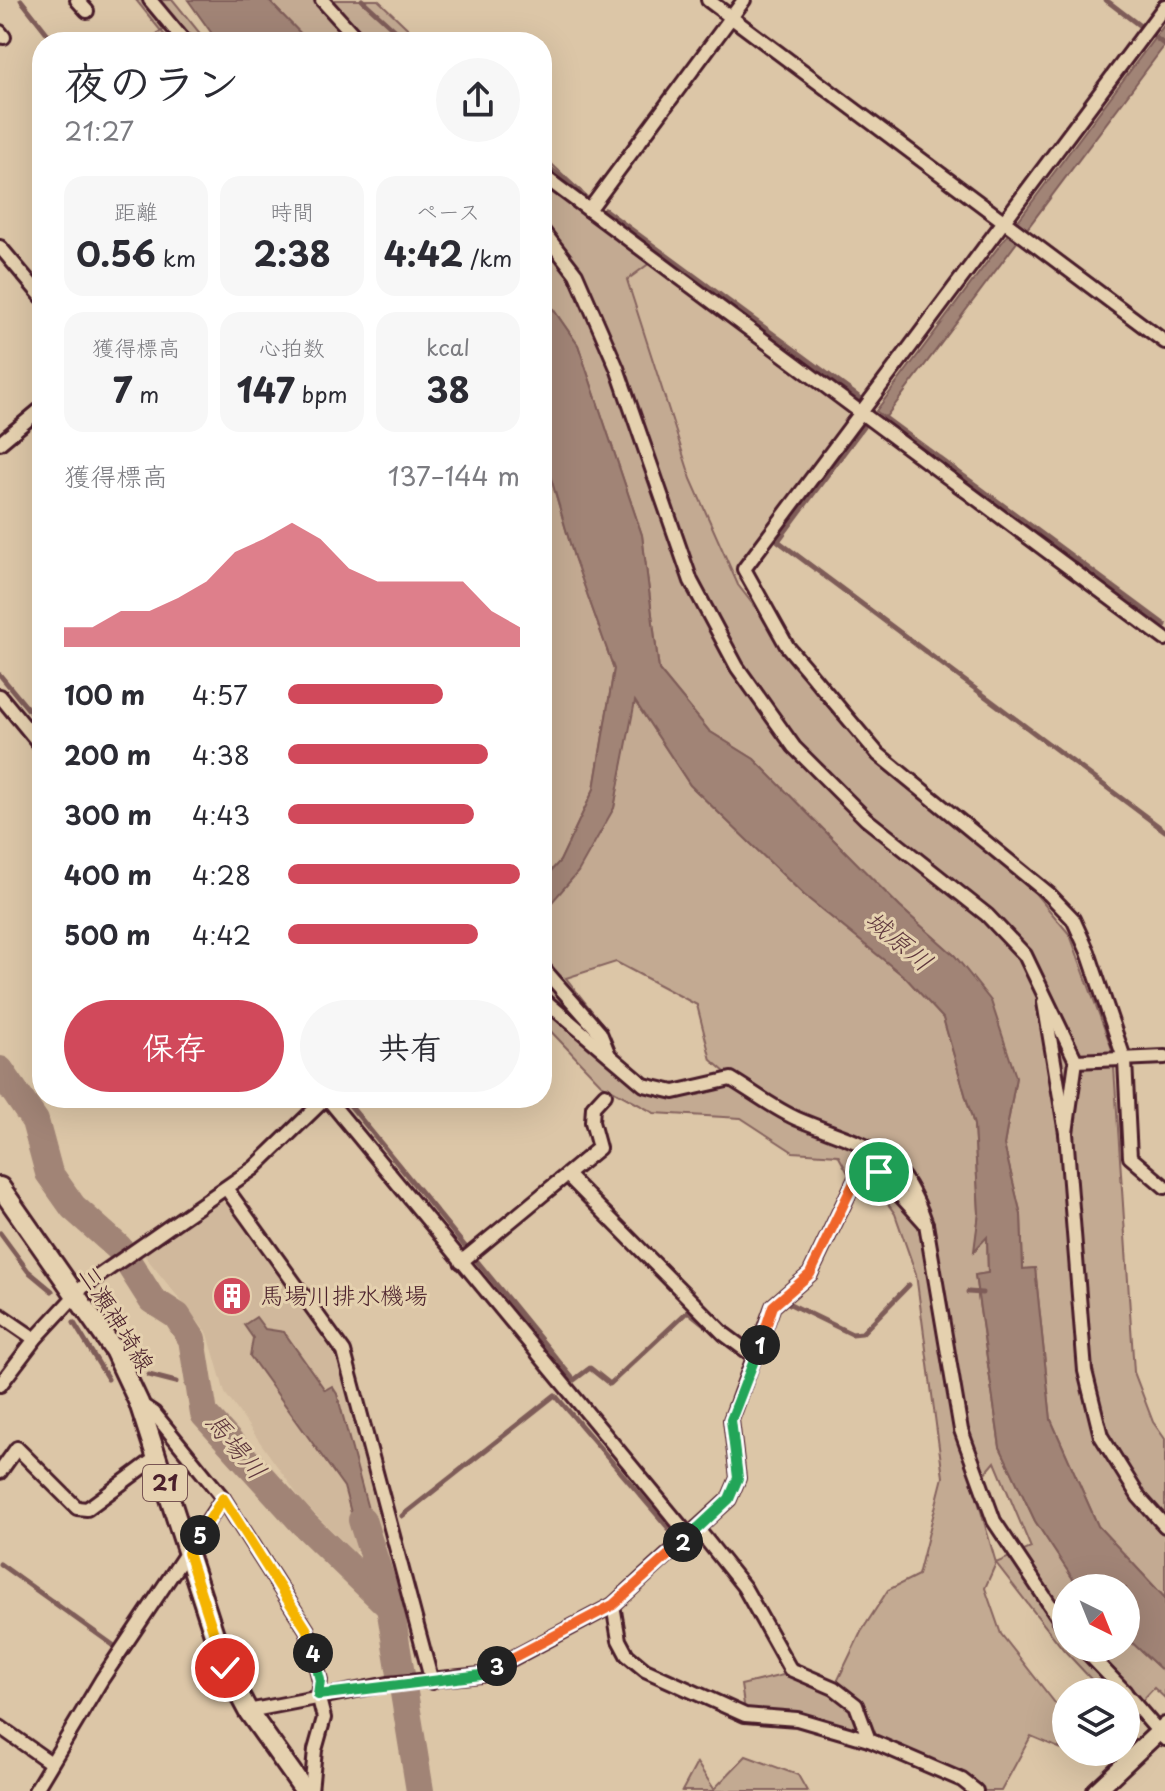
<!DOCTYPE html>
<html lang="ja">
<head>
<meta charset="utf-8">
<style>
  :root { --surface:#fff; --page:#f7f7f7; --text:#2b2b33; --muted:#7c7c81; --accent:#d1495b }
  body { margin:0; font-family:"Playpen Sans","Klee One",sans-serif; background:var(--page); color:var(--text); height:100vh; display:flex; flex-direction:column; font-size:30px; white-space:nowrap }
  * { box-sizing:border-box; margin:0 }
  p { font-size:26px; color:var(--muted) }
  .icon { flex:none; width:44px; height:44px; fill:none; stroke:currentColor; stroke-width:2; stroke-linecap:round; stroke-linejoin:round }
  .map { position:relative; flex:1; overflow:hidden }
  .side { position:absolute; left:32px; top:32px; width:520px; height:1076px; display:flex; flex-direction:column; background:var(--surface); border-radius:32px; box-shadow:0 8px 32px #0002 }
  .side>* { flex:none }
  .needle { width:52px; rotate:137deg }
  .fabs { position:absolute; left:1052px; top:1574px; display:grid; gap:16px }
  .fabs a { display:grid; place-items:center; width:88px; height:88px; border-radius:50%; background:var(--surface); box-shadow:0 8px 32px #0002; font-size:40px }
  .pin { position:absolute; display:grid; place-items:center; width:68px; height:68px; color:#fff; margin:-34px; border:4px solid #fff; border-radius:50%; box-shadow:0 2px 8px #0007 }
  .km { position:absolute; width:40px; height:40px; margin:-20px; border-radius:50%; background:#222; color:#fff; font-size:22px; line-height:40px; text-align:center }
  .round { display:grid; place-items:center; flex:none; width:84px; height:84px; border-radius:42px; background:var(--page) }
  .summary { display:flex; align-items:center; justify-content:space-between; height:136px; padding:0 32px }
  h1 { font-size:44px; font-weight:700; line-height:60px }
  .stats { display:grid; grid-template-columns:repeat(3,1fr); gap:12px; height:136px; padding:8px 32px }
  .stats div { display:grid; align-content:center; border-radius:20px; background:var(--page); text-align:center }
  .stats b { font-size:34px; font-weight:700 }
  .stats small { font-size:22px; font-weight:400 }
  .stats p { font-size:22px }
  .chart { height:224px; padding:16px 32px }
  .chart p { display:flex; justify-content:space-between }
  .chart svg { width:100%; height:144px; margin-top:8px; fill:var(--accent); opacity:.7 }
  .primary-button { display:flex; gap:16px; margin-top:auto; padding:16px 32px }
  .primary-button a { flex:1; height:92px; border-radius:48px; background:var(--accent); color:#fff; font-size:32px; font-weight:700; line-height:92px; text-align:center }
  .primary-button a+a { background:var(--page); color:var(--text) }
  ul { padding:0 32px; list-style:none; font-size:26px }
  li { display:grid; grid-template-columns:128px 96px 1fr; align-items:center; height:60px }
  li i { height:20px; border-radius:10px; background:var(--accent) }
  .map>svg:first-child { display:block }
  .built { fill:#d0b89c }
  .green { fill:#c3aa92; stroke:#86645e; stroke-width:2; fill-rule:evenodd }
  .water { fill:#a18476; stroke:#7e5c58; stroke-width:2 }
  .lines { fill:none; stroke-linecap:round; stroke-linejoin:round }
  .stream { stroke:#7e5c58; stroke-width:5 }
  .river { stroke:#a18476; stroke-width:28 }
  .street-casing { stroke:#4a1f2b; stroke-width:18 }
  .secondary-casing { stroke:#4a1f2b; stroke-width:22 }
  .primary-casing { stroke:#4a1f2b; stroke-width:24 }
  .street { stroke:#e5d1af; stroke-width:12 }
  .secondary { stroke:#e5d1af; stroke-width:16 }
  .primary { stroke:#e5d1af; stroke-width:18 }
  .split-1-casing { stroke:#fff; stroke-width:16 }
  .split-2-casing { stroke:#fff; stroke-width:16 }
  .split-3-casing { stroke:#fff; stroke-width:16 }
  .split-4-casing { stroke:#fff; stroke-width:16 }
  .split-5-casing { stroke:#fff; stroke-width:16 }
  .split-6-casing { stroke:#fff; stroke-width:16 }
  .split-1 { stroke:#f0652b; stroke-width:10 }
  .split-2 { stroke:#22a559; stroke-width:10 }
  .split-3 { stroke:#f0652b; stroke-width:10 }
  .split-4 { stroke:#22a559; stroke-width:10 }
  .split-5 { stroke:#f5b400; stroke-width:10 }
  .split-6 { stroke:#f5b400; stroke-width:10 }
  .labels { text-anchor:middle; stroke-width:6; stroke-linejoin:round; paint-order:stroke }
  .shield { fill:#e5d1af; stroke:#785453; stroke-width:2 }
  .shield-label { font-size:22px; font-weight:bold; fill:#4a1f2b }
  .poi-label { font-size:24px; fill:#4a1f2b; stroke:#e5d1af; text-anchor:start }
  .street-label { font-size:24px; fill:#4a1f2b; stroke:#e5d1af }
  .water-label { font-size:26px; font-style:italic; fill:#60383e; stroke:#e5d1af }
</style>
</head>
<body>
<div class="map">
<svg width="1165" height="1791" viewBox="0 0 1165 1791">
  <rect width="100%" height="100%" fill="#dcc6a7"/>
  <filter id="ink" filterUnits="userSpaceOnUse"><feTurbulence type="fractalNoise" baseFrequency=".0125" numOctaves="2"/><feDisplacementMap in="SourceGraphic" scale="16" xChannelSelector="R" yChannelSelector="G"/><feConvolveMatrix kernelMatrix="1 2 1 2 8 2 1 2 1" color-interpolation-filters="sRGB"/></filter>
  <g filter="url(#ink)">
    <g class="built">
      <polygon points="662,254 868,410 738,585 691,479 627,279"/>
      <polygon points="218,1201 228,1203 338,1355 382,1533 354,1553 302,1501 225,1393 208,1334 144,1255"/>
    </g>
    <g class="green">
      <polygon points="136,0 173,0 207,42 192,42 177,25 161,31 171,42 146,42 161,31"/>
      <polygon points="268,0 378,0 422,42 309,42"/>
      <polygon points="542,155 601,210 662,254 627,280 691,479 738,585 874,761 1035,893 1070,935 1113,1052 1134,1372 1153,1422 1165,1439 1165,1598 1098,1526 1051,1420 1035,1268 1023,1269 1021,1215 1004,1145 1016,1077 955,956 900,907 754,759 709,731 659,670 642,535 578,345 542,293"/>
      <polygon points="542,447 574,557 614,669 594,789 560,861 542,881"/>
      <path d="M634 700 690 785 804 895 906 978 943 1018 974 1125 979 1213 975 1249 987 1236 988 1273 975 1275 1000 1447 1035 1521 1079 1588H1066V1648H1126V1637L1165 1673V1698L1154 1688 1127 1717 1126 1692H1103L1063 1649 996 1563 985 1588 1001 1634 1062 1712 1066 1721V1751L1031 1736 1001 1791H985L955 1771 802 1714 745 1711 741 1685 783 1675 836 1684 861 1632 888 1590 918 1575 943 1477 916 1274 895 1214 868 1176 848 1173 838 1155 793 1152 741 1118 654 1113 601 1084 542 1022V909H546L614 808ZM616 962 697 1005 711 1060 726 1073 670 1086 650 1082 617 1054 606 1029 566 978ZM995 1462 1031 1548 996 1563 974 1487Z"/>
      <polygon points="746,1756 798,1775 807,1791 682,1791 697,1763 714,1789"/>
    </g>
    <g class="water">
      <polygon points="188,0 268,0 309,42 218,42"/>
      <polygon points="1165,24 1165,45 885,418 876,411"/>
      <polygon points="542,293 578,345 642,535 659,670 709,731 754,759 900,907 955,956 991,1001 1016,1077 1004,1145 1021,1215 1023,1269 1035,1268 1051,1420 1098,1526 1165,1598 1165,1673 1126,1637 1126,1588 1079,1588 1035,1521 1000,1447 975,1275 988,1273 987,1237 974,1251 979,1213 974,1125 943,1018 906,978 804,895 690,785 635,701 614,808 578,872 546,909 542,909 542,881 560,861 594,789 614,669 574,557 542,447"/>
      <polygon points="256,1317 265,1329 284,1332 325,1390 332,1386 337,1394 380,1554 362,1553 344,1487 250,1356 253,1338 244,1325"/>
    </g>
    <g class="lines">
      <g class="stream">
        <polyline points="21,0 54,42"/>
        <polyline points="362,0 408,42"/>
        <polyline points="1106,0 1165,45"/>
        <polyline points="542,162 580,192"/>
        <polyline points="605,210 860,398"/>
        <polyline points="885,418 1165,625"/>
        <polyline points="863,427 778,541 1165,831"/>
        <polyline points="0,675 42,726"/>
        <polyline points="344,1098 574,1380 590,1368 610,1384 688,1311 735,1349"/>
        <polyline points="0,1233 28,1271 52,1291"/>
        <polyline points="968,1292 982,1293"/>
        <polyline points="790,1304 852,1334 862,1333 909,1285"/>
        <polyline points="74,1323 108,1379"/>
        <polyline points="149,1375 176,1382"/>
        <polyline points="187,1385 199,1388"/>
        <polyline points="402,1516 555,1395 670,1530"/>
        <polyline points="0,1564 113,1645"/>
      </g>
      <g class="river">
        <polyline points="0,1070 35,1121 49,1173 73,1207 119,1248 152,1300 177,1316 192,1339 204,1414 304,1524 390,1607 420,1791"/>
        <polyline points="362,1520 388,1602"/>
      </g>
      <g class="street-casing">
        <g id="street">
          <polyline points="77,0 87,11"/>
          <polyline points="150,0 185,42"/>
          <polyline points="322,0 360,42"/>
          <polyline points="708,0 1165,342"/>
          <polyline points="1165,6 744,569 787,646 878,754 1049,894 1073,919 1088,952 1125,1061 1130,1157 1165,1187"/>
          <polyline points="0,32 4,37"/>
          <polyline points="542,175 1165,639"/>
          <polyline points="589,210 744,0"/>
          <polyline points="542,230 576,274 617,368 691,581 737,667 794,747 866,819 987,915 1025,955 1076,1061 1066,1133"/>
          <polyline points="0,247 42,297"/>
          <polyline points="0,443 42,408"/>
          <polyline points="0,696 42,747"/>
          <polyline points="542,967 600,1033 609,1055"/>
          <path d="M542 998 644 1085 674 1092 731 1079C753 1092 776 1110 800 1120 867 1148 899 1146 926 1224L961 1430 994 1521 1066 1629"/>
          <polyline points="1044,1002 1066,1133 1085,1371 1101,1436 1139,1497 1165,1526"/>
          <polyline points="1076,1061 1165,1057"/>
          <polyline points="327,1098 689,1536"/>
          <polyline points="567,1175 724,1334 755,1357"/>
          <polyline points="226,1188 344,1352 432,1682"/>
          <polyline points="461,1262 599,1148 592,1122 593,1107 605,1094"/>
          <polyline points="0,1315 35,1339"/>
          <polyline points="0,1385 35,1339 84,1286 254,1168 326,1098"/>
          <polyline points="139,1403 154,1413 223,1498 307,1630 320,1680 318,1695 324,1718 315,1750 311,1791"/>
          <polyline points="0,1472 17,1448 77,1508 87,1509 157,1457"/>
          <polyline points="697,1528 744,1587 790,1669 834,1688 856,1705 869,1740"/>
          <polyline points="613,1605 619,1640 627,1655 645,1670 745,1715 797,1719 869,1740 962,1780 976,1791"/>
          <polyline points="1083,1648 1125,1692"/>
          <polyline points="1126,1694 1165,1739"/>
          <polyline points="248,1711 388,1684 481,1675 613,1605 729,1499 738,1478 731,1420 773,1306 810,1274 858,1174 868,1167 879,1172 926,1224"/>
          <polyline points="0,1727 51,1763"/>
          <polyline points="35,1791 102,1679 223,1498"/>
        </g>
      </g>
      <g class="secondary-casing">
        <polyline id="secondary" points="1096,1791 1165,1726"/>
      </g>
      <g class="primary-casing">
        <polyline id="primary" points="0,1187 114,1350 139,1403 225,1668 248,1711 305,1791"/>
      </g>
      <use href="#street" class="street"/>
      <use href="#secondary" class="secondary"/>
      <use href="#primary" class="primary"/>
    </g>
  </g>
  <g class="lines" filter="url(#ink)">
    <g class="split-1-casing">
      <polyline id="split-1" points="760,1345 773,1306 810,1274 858,1174 868,1167 879,1172"/>
    </g>
    <g class="split-2-casing">
      <polyline id="split-2" points="683,1542 729,1499 738,1478 731,1420 760,1345"/>
    </g>
    <g class="split-3-casing">
      <polyline id="split-3" points="497,1666 613,1605 683,1542"/>
    </g>
    <g class="split-4-casing">
      <polyline id="split-4" points="313,1653 320,1680 318,1695 481,1675 497,1666"/>
    </g>
    <g class="split-5-casing">
      <polyline id="split-5" points="200,1535 223,1498 307,1630 313,1653"/>
    </g>
    <g class="split-6-casing">
      <polyline id="split-6" points="200,1535 188,1553 225,1668"/>
    </g>
    <use href="#split-1" class="split-1"/>
    <use href="#split-2" class="split-2"/>
    <use href="#split-3" class="split-3"/>
    <use href="#split-4" class="split-4"/>
    <use href="#split-5" class="split-5"/>
    <use href="#split-6" class="split-6"/>
  </g>
  <defs>
    <g id="building-disc" transform="scale(2)"><circle r="9.5" fill="#d1495b" stroke="#e5d1af"/><path d="M-4-6H4V6H1V3H-1V6H-4ZM-2.5-4.3h1.7v1.8h-1.7ZM.8-4.3h1.7v1.8H.8ZM-2.5-1h1.7V.8h-1.7ZM.8-1h1.7V.8H.8Z" fill="#fff"/></g>
  </defs>
  <g fill-rule="evenodd">
    <use href="#building-disc" x="232" y="1296"/>
  </g>
  <g class="labels">
    <rect class="shield" x="143" y="1465" width="44" height="36" rx="6"/>
    <g class="shield-label">
      <text x="165" y="1491">21</text>
    </g>
    <g class="poi-label">
      <text x="260" y="1304">馬場川排水機場</text>
    </g>
    <g class="street-label">
      <text transform="translate(116 1319) rotate(58)" y="8">三瀬神埼線</text>
    </g>
    <g class="water-label">
      <text transform="translate(899 941) rotate(40)" y="9">城原川</text>
      <text transform="translate(236 1446) rotate(50)" y="9">馬場川</text>
    </g>
  </g>
</svg>
<div class="fabs">
<a><svg class="needle" viewBox="-14 -14 28 28"><path d="M0-13l5 13h-10z" fill="#e53935"/><path d="M0 13l5-13h-10z" fill="#7c7c81"/></svg></a>
<a><svg class="icon" aria-label="layers" viewBox="0 0 24 24"><path d="M12 4l9 5-9 5-9-5zM3 14l9 5 9-5"/></svg></a>
</div>
<div class="pin" style="left:879px;top:1172px;background:#1e9e55"><svg class="icon" aria-label="arrive" viewBox="0 0 24 24"><path d="M6 21V4h12l-3 4 3 4H6"/></svg></div>
<div class="pin" style="left:225px;top:1668px;background:#d93025"><svg class="icon" aria-label="check" viewBox="0 0 24 24"><path d="M5 12l5 5 9-10"/></svg></div>
<b class="km" style="left:760px;top:1345px">1</b>
<b class="km" style="left:683px;top:1542px">2</b>
<b class="km" style="left:497px;top:1666px">3</b>
<b class="km" style="left:313px;top:1653px">4</b>
<b class="km" style="left:200px;top:1535px">5</b>
<section class="side">
<div class="summary"><div><h1>夜のラン</h1><p>21:27</p></div><a class="round"><svg class="icon" aria-label="share" viewBox="0 0 24 24"><path d="M12 15V3M7 8l5-5 5 5M5 13v7h14v-7"/></svg></a></div>
<div class="stats">
<div><p>距離</p><b>0.56<small> km</small></b></div>
<div><p>時間</p><b>2:38</b></div>
<div><p>ペース</p><b>4:42<small> /km</small></b></div>
</div>
<div class="stats">
<div><p>獲得標高</p><b>7<small> m</small></b></div>
<div><p>心拍数</p><b>147<small> bpm</small></b></div>
<div><p>kcal</p><b>38</b></div>
</div>
<div class="chart"><p><span>獲得標高</span>137–144 m</p>
<svg viewBox="0 0 160 44" preserveAspectRatio="none"><path d="M0 44V38L10 38L20 33L30 33L40 29L50 24L60 15L70 11L80 6L90 11L100 20L110 24L120 24L130 24L140 24L150 33L160 38V44z"/></svg>
</div>
<ul>
<li><b>100 m</b>4:57<i style="width:67%"></i></li>
<li><b>200 m</b>4:38<i style="width:86%"></i></li>
<li><b>300 m</b>4:43<i style="width:80%"></i></li>
<li><b>400 m</b>4:28<i style="width:100%"></i></li>
<li><b>500 m</b>4:42<i style="width:82%"></i></li>
</ul>
<div class="primary-button"><a>保存</a><a>共有</a></div>
</section>
</div>
</body>
</html>
